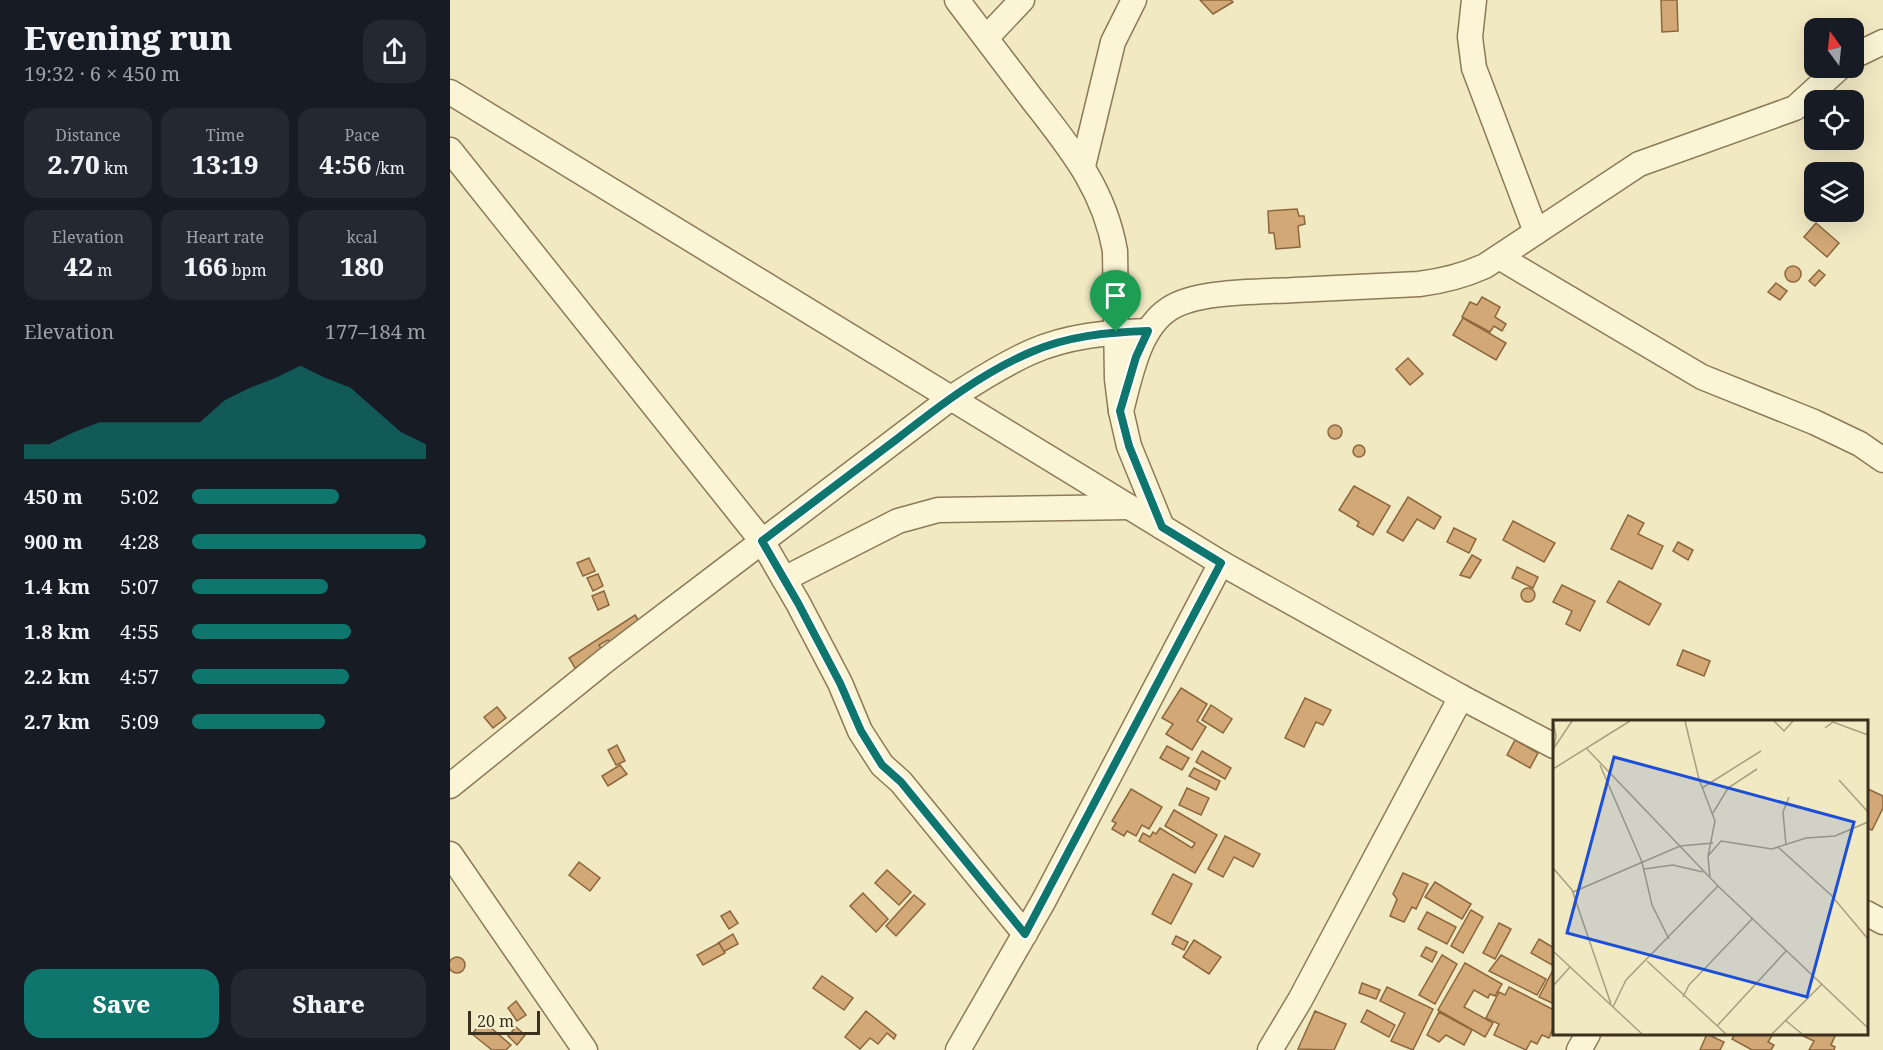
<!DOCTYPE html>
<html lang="en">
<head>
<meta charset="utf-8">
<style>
  :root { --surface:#171b24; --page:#242831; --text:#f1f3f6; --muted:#9ea1a6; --accent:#0f766e }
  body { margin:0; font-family:"Noto Serif",serif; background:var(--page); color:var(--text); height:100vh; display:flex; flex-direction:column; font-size:22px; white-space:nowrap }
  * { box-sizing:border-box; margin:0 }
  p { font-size:20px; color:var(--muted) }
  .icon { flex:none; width:33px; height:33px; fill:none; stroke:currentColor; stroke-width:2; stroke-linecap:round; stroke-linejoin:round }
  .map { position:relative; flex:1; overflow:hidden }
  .drawer { display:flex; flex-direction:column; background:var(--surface); width:450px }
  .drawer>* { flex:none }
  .needle { width:39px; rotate:345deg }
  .tools { position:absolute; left:1354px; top:18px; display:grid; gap:12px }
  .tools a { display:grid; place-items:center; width:60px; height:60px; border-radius:12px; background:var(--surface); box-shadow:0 6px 24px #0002; font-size:30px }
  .scale { position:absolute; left:18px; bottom:15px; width:72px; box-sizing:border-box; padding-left:6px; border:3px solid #3b2f1d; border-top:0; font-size:16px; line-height:21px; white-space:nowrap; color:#3b2f1d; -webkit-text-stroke:4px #f8f2d2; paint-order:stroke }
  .pin { position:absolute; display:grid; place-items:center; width:51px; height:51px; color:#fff; margin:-62px -26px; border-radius:50% 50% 50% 0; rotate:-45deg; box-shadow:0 0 6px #0007 }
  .pin .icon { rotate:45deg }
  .round { display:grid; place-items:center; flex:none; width:63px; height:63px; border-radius:18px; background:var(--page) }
  .overview { display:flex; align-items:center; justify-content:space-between; height:102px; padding:0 24px }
  h1 { font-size:33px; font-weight:800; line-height:45px }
  .figures { display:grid; grid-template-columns:repeat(3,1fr); gap:9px; height:102px; padding:6px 24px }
  .figures div { display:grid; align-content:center; border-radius:15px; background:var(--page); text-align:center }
  .figures b { font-size:26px; font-weight:800 }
  .figures small { font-size:16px; font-weight:400 }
  .figures p { font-size:16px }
  .chart { height:168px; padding:12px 24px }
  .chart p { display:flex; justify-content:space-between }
  .chart svg { width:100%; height:108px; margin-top:6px; fill:var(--accent); opacity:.7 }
  .action { display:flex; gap:12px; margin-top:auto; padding:12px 24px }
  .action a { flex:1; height:69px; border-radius:18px; background:var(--accent); color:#fff; font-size:24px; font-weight:800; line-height:69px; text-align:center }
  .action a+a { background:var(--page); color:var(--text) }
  ul { padding:0 24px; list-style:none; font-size:20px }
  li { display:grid; grid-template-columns:96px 72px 1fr; align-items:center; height:45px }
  li i { height:15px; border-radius:8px; background:var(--accent) }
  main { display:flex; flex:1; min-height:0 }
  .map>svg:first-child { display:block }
  .building { fill:#d1a876; stroke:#8d663c; stroke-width:1.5 }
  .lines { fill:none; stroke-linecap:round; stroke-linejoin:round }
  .minor-casing { stroke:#8c7a58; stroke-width:27 }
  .minor { stroke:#fbf5d6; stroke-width:24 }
  .route-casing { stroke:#fff; stroke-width:12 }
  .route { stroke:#0f766e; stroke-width:8 }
  .inset-road { fill:none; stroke:#a89f80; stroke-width:1.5 }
  .view { fill:#1d4ed8; fill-opacity:0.15; stroke:#1d4ed8; stroke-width:3 }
  .inset-edge { fill:none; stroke:#3b2f1d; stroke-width:3 }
</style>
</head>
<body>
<main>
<section class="drawer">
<div class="overview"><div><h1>Evening run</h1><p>19:32 · 6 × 450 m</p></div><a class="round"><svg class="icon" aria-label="share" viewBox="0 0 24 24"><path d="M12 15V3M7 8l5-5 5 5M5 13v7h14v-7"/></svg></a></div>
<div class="figures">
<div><p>Distance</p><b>2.70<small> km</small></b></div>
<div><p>Time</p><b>13:19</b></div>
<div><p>Pace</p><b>4:56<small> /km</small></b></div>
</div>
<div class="figures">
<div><p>Elevation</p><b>42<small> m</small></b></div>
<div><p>Heart rate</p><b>166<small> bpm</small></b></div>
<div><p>kcal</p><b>180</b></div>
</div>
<div class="chart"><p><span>Elevation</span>177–184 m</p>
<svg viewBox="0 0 160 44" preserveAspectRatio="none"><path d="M0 44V38L10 38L20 33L30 29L40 29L50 29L60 29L70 29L80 20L90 15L100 11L110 6L120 11L130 15L140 24L150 33L160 38V44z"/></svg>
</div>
<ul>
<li><b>450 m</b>5:02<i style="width:63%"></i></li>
<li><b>900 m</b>4:28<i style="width:100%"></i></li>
<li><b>1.4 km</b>5:07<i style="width:58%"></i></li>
<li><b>1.8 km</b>4:55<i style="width:68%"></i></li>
<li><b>2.2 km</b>4:57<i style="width:67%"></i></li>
<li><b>2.7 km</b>5:09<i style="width:57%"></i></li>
</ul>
<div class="action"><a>Save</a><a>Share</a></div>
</section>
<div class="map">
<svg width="1433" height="1050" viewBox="0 0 1433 1050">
  <rect width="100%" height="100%" fill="#f1e9c2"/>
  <g class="building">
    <polygon points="750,0 781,0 783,2 763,14"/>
    <polygon points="1211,0 1227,0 1228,31 1212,32"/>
    <polygon points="847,209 849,216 854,216 855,224 848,226 850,247 826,249 824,233 819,233 818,211"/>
    <polygon points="1366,223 1389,243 1377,257 1354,237"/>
    <circle cx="1343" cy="274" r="8"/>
    <polygon points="1369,270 1375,275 1365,286 1359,281"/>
    <polygon points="1326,283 1337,291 1330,300 1318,292"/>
    <polygon points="1032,297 1050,307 1045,317 1056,324 1052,331 1044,326 1040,332 1012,317 1020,302 1027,305"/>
    <polygon points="1013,318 1056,343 1046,360 1003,335"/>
    <polygon points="958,358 973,374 960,385 946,369"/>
    <circle cx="885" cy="432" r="7"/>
    <circle cx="909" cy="451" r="6"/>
    <polygon points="904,486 940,506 923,535 907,526 909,522 889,510"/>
    <polygon points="958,497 991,517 984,529 967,519 953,541 937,532"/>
    <polygon points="1178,515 1194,523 1188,534 1213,546 1202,569 1161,549"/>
    <polygon points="1063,521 1105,543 1094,562 1053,540"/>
    <polygon points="1004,528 1026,539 1019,553 997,542"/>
    <polygon points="1228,542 1243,550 1238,560 1223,551"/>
    <polygon points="1022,555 1031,560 1020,578 1010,575"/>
    <polygon points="139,558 145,571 133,576 127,563"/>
    <polygon points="1067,567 1088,577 1083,588 1062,578"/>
    <polygon points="148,574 153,586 143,591 137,578"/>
    <polygon points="1169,581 1211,604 1199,625 1157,602"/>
    <polygon points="1112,585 1145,601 1130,631 1116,624 1122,611 1103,602"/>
    <circle cx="1078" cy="595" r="7"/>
    <polygon points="154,591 159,605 148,610 142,596"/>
    <polygon points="185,615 191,624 161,643 158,640 149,645 152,650 125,668 119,658"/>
    <polygon points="1233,650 1260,661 1254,676 1227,665"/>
    <polygon points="731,688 757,704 747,721 756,727 742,750 716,734 723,724 712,718"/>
    <polygon points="855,698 881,710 873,725 866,722 854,747 835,738"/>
    <polygon points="761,705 782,719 773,733 752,720"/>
    <polygon points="47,707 56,718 43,728 34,717"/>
    <polygon points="1065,740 1088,753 1080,768 1057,755"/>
    <polygon points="167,745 175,761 166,765 158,750"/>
    <polygon points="717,746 739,758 732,770 710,758"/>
    <polygon points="752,751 781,768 775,779 746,762"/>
    <polygon points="170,765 177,774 158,786 152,776"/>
    <polygon points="744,768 770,781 766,790 739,776"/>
    <polygon points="737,788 759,798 751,815 729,805"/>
    <polygon points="1416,788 1433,796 1433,808 1422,830 1416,828"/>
    <polygon points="681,789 712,807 699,829 692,825 686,836 677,831 674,836 662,829 666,823 662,821"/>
    <polygon points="724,810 767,835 745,873 689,841 693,833 700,837 703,832 706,834 710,828 742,848 745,843 715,826"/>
    <polygon points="775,836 810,854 803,867 784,857 773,877 758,869"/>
    <polygon points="129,862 150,878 140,891 119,875"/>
    <polygon points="437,870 461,892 449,905 425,883"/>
    <polygon points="953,873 978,884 966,909 962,907 954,922 940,916 947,899 943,894"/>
    <polygon points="723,874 742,884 721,924 702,914"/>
    <polygon points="985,882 1021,904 1012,919 975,897"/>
    <polygon points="413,893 438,919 426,932 400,906"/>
    <polygon points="464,895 475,904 446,936 436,926"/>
    <polygon points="1021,910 1033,917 1013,953 1001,946"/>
    <polygon points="280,911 288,923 279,929 271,916"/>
    <polygon points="977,912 1006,927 997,944 968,929"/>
    <polygon points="1049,923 1061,929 1045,959 1033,953"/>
    <polygon points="283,934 288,944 273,952 268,943"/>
    <polygon points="726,936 738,942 734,950 722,944"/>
    <polygon points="1089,939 1104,948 1104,960 1102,965 1081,953"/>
    <polygon points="744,940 771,957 759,974 733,957"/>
    <polygon points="269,943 275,953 253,965 247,955"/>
    <polygon points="976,947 987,952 982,962 971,956"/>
    <polygon points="992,955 1007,964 985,1004 969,995"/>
    <polygon points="1051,955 1096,979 1087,995 1039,971"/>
    <circle cx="7" cy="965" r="8"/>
    <polygon points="1015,963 1052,984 1045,996 1040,994 1038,998 1024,990 1014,1007 1043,1023 1035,1037 988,1010"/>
    <polygon points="1104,968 1104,999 1102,1003 1089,997"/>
    <polygon points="372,976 403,998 394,1010 363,988"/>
    <polygon points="912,983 930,990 926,999 909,993"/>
    <polygon points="937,987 983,1009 963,1050 941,1041 955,1013 930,1001"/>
    <polygon points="1059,987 1104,1010 1104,1026 1099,1038 1092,1035 1087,1044 1081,1041 1076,1050 1044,1035 1049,1024 1036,1018 1049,992 1055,995"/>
    <polygon points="66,1001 76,1015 67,1021 58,1008"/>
    <polygon points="917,1010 945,1025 939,1037 911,1022"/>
    <polygon points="416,1011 446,1035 444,1039 437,1033 428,1044 420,1038 410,1049 395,1037"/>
    <polygon points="865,1011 896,1024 884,1050 848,1049"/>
    <polygon points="989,1012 1022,1030 1014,1045 996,1035 989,1042 977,1035"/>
    <polygon points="33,1021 61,1045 56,1050 42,1050 22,1034"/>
    <polygon points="66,1027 75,1035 67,1045 58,1036"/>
    <polygon points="1257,1034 1274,1042 1270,1050 1250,1050"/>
    <polygon points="1285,1034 1323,1034 1318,1042 1324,1045 1321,1050 1302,1050 1282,1039"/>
    <polygon points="1349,1034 1386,1034 1381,1045 1385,1047 1384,1050 1359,1050 1364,1041"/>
  </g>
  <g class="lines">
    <g class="minor-casing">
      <g id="minor">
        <path d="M507 0C532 33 557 66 582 99 620 148 654 188 665 251L667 379 671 411 679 446 712 527"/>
        <polyline points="1024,0 1020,37 1024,68 1086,232"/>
        <polyline points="536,38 572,0"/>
        <polyline points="1404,56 1433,42"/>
        <polyline points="0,92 771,563 1011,697 1104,746"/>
        <polyline points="0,150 312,541 348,603 390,683 410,731 432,765 451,782 575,934"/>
        <polyline points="633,166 663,42 684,0"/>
        <polyline points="1049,257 1252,377 1364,422 1410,444 1433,460"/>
        <path d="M671 411C680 378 688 329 719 309 746 290 812 292 845 290 886 288 927 286 969 284 993 281 1013 276 1035 266L1189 164 1345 108 1389 68"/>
        <polyline points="334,579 448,521 488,510 679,507"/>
        <path d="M0 786 156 660 501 398C527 381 552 365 581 352 617 336 658 332 698 331"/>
        <polyline points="0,854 135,1050"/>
        <polyline points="1416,913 1433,922"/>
        <polyline points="508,1050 593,902 771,563"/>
        <polyline points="820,1050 850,1000 1011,697"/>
        <polyline points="1129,1050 1138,1034"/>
      </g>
    </g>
    <use href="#minor" class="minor"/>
  </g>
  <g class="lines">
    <g class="route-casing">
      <path id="route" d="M698 331 686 357 670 411 679 446 712 527 771 563 575 934 451 782 432 765 411 731 390 683 348 603 312 541C357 507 402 473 447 439 489 406 532 373 581 352 618 336 658 332 698 331Z"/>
    </g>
    <use href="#route" class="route"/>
  </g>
  <g transform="translate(1103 720)">
    <rect width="315" height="315" fill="#f1e9c2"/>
    <path class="inset-road" d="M132 1 146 59 162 101 155 136 157 158M221 1 231 11 240 1M272 8 280 2 315 15M1 28 19 1M34 29 165 166 315 308M0 32 3 16 0 1M47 45 89 142 99 185 116 219M0 49 77 1M286 60 315 92M149 68 208 31M160 93 175 68 204 49M233 125 230 92 236 77M225 127 278 175 315 219M155 136 168 121 219 129 253 118 282 116 315 102M0 148 19 170 58 284M91 149 120 145 150 152M20 172 127 126 160 123M0 231 89 314M94 241 173 314M0 266 17 247M130 277 136 265 199 199M60 287 73 260 165 166M232 300 249 314M164 306 233 231M219 314 269 264"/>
    <path class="view" d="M61 37 301 102 254 277 14 213Z"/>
    <rect width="315" height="315" class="inset-edge"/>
  </g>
</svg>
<div class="tools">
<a><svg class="needle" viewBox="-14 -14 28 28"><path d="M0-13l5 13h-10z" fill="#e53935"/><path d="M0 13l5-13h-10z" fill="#9ea1a6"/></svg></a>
<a><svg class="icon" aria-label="locate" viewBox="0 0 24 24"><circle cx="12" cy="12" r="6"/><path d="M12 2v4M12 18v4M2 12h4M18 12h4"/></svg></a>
<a><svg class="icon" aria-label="layers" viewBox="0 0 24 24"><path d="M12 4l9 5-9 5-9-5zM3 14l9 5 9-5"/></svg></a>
</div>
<div class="scale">20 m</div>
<div class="pin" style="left:666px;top:332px;background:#1e9e55"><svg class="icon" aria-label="arrive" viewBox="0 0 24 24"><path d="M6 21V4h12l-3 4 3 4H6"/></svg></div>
</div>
</main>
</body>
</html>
